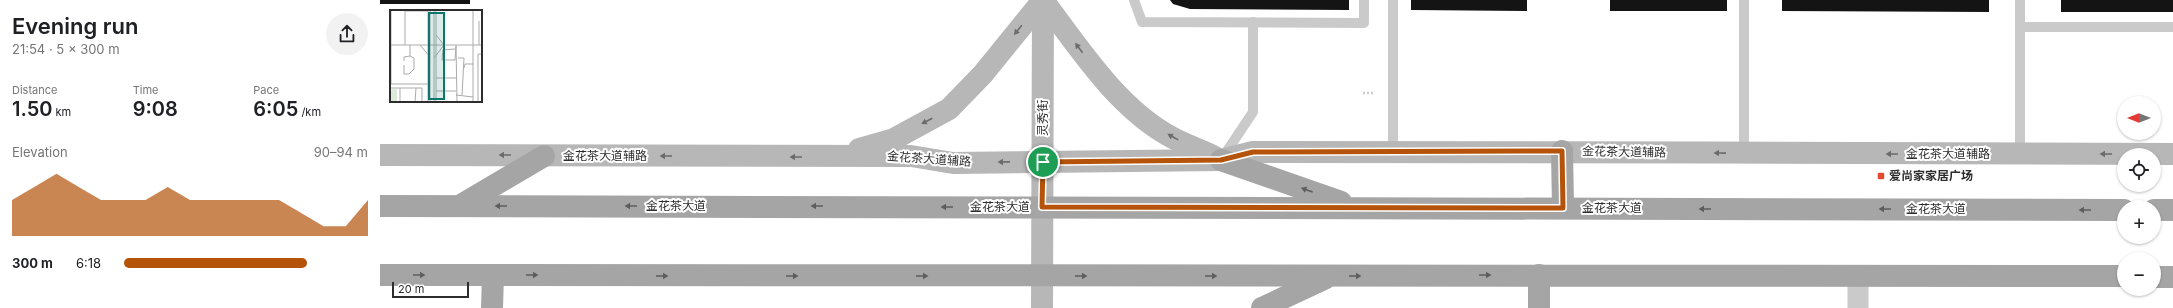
<!DOCTYPE html>
<html lang="en">
<head>
<meta charset="utf-8">
<style>
  :root { --surface:#fff; --page:#f2f2f2; --text:#202124; --muted:#757577; --accent:#b45309 }
  body { margin:0; font-family:Inter,"Noto Sans SC",sans-serif; background:var(--page); color:var(--text); height:100vh; display:flex; flex-direction:column; font-size:15px; white-space:nowrap }
  * { box-sizing:border-box; margin:0 }
  p { font-size:13px; color:var(--muted) }
  .icon { flex:none; width:22px; height:22px; fill:none; stroke:currentColor; stroke-width:2; stroke-linecap:round; stroke-linejoin:round }
  .map { position:relative; flex:1; overflow:hidden }
  .panel { display:flex; flex-direction:column; background:var(--surface); width:380px }
  .panel>* { flex:none }
  .needle { width:26px; rotate:270deg }
  .buttons { position:absolute; left:1737px; top:96px; display:grid; gap:8px }
  .buttons a { display:grid; place-items:center; width:44px; height:44px; border-radius:50%; background:var(--surface); box-shadow:0 1px 3px #0004; font-size:20px }
  .scale { position:absolute; left:12px; bottom:10px; width:77px; box-sizing:border-box; padding-left:4px; border:2px solid #2d2d2d; border-top:0; font-size:11px; line-height:14px; white-space:nowrap; color:#2d2d2d; -webkit-text-stroke:3px #fff; paint-order:stroke }
  .pin { position:absolute; display:grid; place-items:center; width:34px; height:34px; color:#fff; margin:-17px; border:2px solid #fff; border-radius:50%; box-shadow:0 1px 4px #0007 }
  .round { display:grid; place-items:center; flex:none; width:42px; height:42px; border-radius:21px; background:var(--page) }
  .head { display:flex; align-items:center; justify-content:space-between; height:68px; padding:0 12px }
  h1 { font-size:22px; font-weight:600; line-height:30px }
  .stats { display:grid; grid-template-columns:repeat(3,1fr); gap:6px; height:68px; padding:4px 12px }
  .stats div { display:grid; align-content:center }
  .stats b { font-size:20px; font-weight:600 }
  .stats small { font-size:11px; font-weight:400 }
  .stats p { font-size:11px }
  .chart { height:112px; padding:8px 12px }
  .chart p { display:flex; justify-content:space-between }
  .chart svg { width:100%; height:72px; margin-top:4px; fill:var(--accent); opacity:.7 }
  ul { padding:0 12px; list-style:none; font-size:13px }
  li { display:grid; grid-template-columns:64px 48px 1fr; align-items:center; height:30px }
  li i { height:10px; border-radius:5px; background:var(--accent) }
  main { display:flex; flex:1; min-height:0 }
  .map>svg:first-child { display:block }
  .building { fill:#141414 }
  .lines { fill:none; stroke-linecap:round; stroke-linejoin:round }
  .path { stroke:#cacaca; stroke-width:2.5; stroke-dasharray:2 2; stroke-linecap:butt }
  .lane { stroke:#cacaca; stroke-width:10 }
  .street { stroke:#cacaca; stroke-width:21 }
  .secondary { stroke:#b7b7b7; stroke-width:22 }
  .primary { stroke:#a5a5a5; stroke-width:22 }
  .oneway { fill:#6b6b6b }
  .oneway2 { fill:#5d5d5d }
  .route-casing { stroke:#fff; stroke-width:8 }
  .route { stroke:#b45309; stroke-width:5 }
  .poi-dot { fill:#e34c30; stroke:#fff; stroke-width:1.5 }
  .labels { text-anchor:middle; stroke-width:4; stroke-linejoin:round; paint-order:stroke }
  .street-label { font-size:12px; fill:#2d2d2d; stroke:#fff }
  .poi-label { font-size:12px; font-weight:bold; fill:#2d2d2d; stroke:#fff; text-anchor:start }
  .inset-road { fill:none; stroke:#ababab; stroke-width:1 }
  .view { fill:#0f766e; fill-opacity:0.15; stroke:#0f766e; stroke-width:2 }
  .inset-edge { fill:none; stroke:#2d2d2d; stroke-width:2 }
</style>
</head>
<body>
<main>
<section class="panel">
<div class="head"><div><h1>Evening run</h1><p>21:54 · 5 × 300 m</p></div><a class="round"><svg class="icon" aria-label="share" viewBox="0 0 24 24"><path d="M12 15V3M7 8l5-5 5 5M5 13v7h14v-7"/></svg></a></div>
<div class="stats">
<div><p>Distance</p><b>1.50<small> km</small></b></div>
<div><p>Time</p><b>9:08</b></div>
<div><p>Pace</p><b>6:05<small> /km</small></b></div>
</div>
<div class="chart"><p><span>Elevation</span>90–94 m</p>
<svg viewBox="0 0 160 44" preserveAspectRatio="none"><path d="M0 44V22L10 14L20 6L30 14L40 22L50 22L60 22L70 14L80 22L90 22L100 22L110 22L120 22L130 30L140 38L150 38L160 22V44z"/></svg>
</div>
<ul>
<li><b>300 m</b>6:18<i style="width:75%"></i></li>
</ul>
</section>
<div class="map">
<svg width="1793" height="308" viewBox="0 0 1793 308">
  <rect width="100%" height="100%" fill="#fff"/>
  <g class="building">
    <rect x="0" y="0" width="90" height="4"/>
    <polygon points="790,0 969,0 969,10 810,9 793,4"/>
    <polygon points="1031,0 1147,0 1147,11 1031,10"/>
    <rect x="1230" y="0" width="117" height="11"/>
    <polygon points="1402,0 1609,0 1609,12 1402,11"/>
    <rect x="1681" y="0" width="112" height="12"/>
  </g>
  <g class="lines">
    <polyline class="path" points="983,93 995,93"/>
    <g class="lane">
      <polyline points="754,0 762,22 984,23 984,0"/>
      <polyline points="1013,0 1013,152"/>
      <polyline points="1640,27 1793,27"/>
      <polyline points="1364,154 1364,0"/>
      <polyline points="1640,154 1640,0"/>
      <polyline points="843,157 873,112 873,22"/>
    </g>
    <polyline class="street" points="1478,276 1478,308"/>
    <g class="secondary">
      <path d="M663 0C699 48 738 109 793 138 806 145 821 150 835 157"/>
      <polyline points="479,149 514,139 569,109 603,74 663,0"/>
      <path d="M0 155 531 156 573 163 841 160 873 152C1180 151 1486 154 1793 154"/>
      <polyline points="662,308 663,0"/>
    </g>
    <g class="primary">
      <polyline points="1182,151 1183,208"/>
      <polyline points="841,160 961,202"/>
      <polyline points="81,205 164,156"/>
      <polyline points="0,206 1744,210"/>
      <polyline points="1774,210 1793,210"/>
      <polyline points="0,275 1744,276"/>
      <polyline points="1159,275 1159,308"/>
      <polyline points="1774,277 1793,277"/>
      <polyline points="112,308 113,275"/>
      <polyline points="882,308 946,278"/>
    </g>
  </g>
  <defs><path id="oneway-solid" d="M-6-.8H1V-3.2L6.5 0L1 3.2V.8H-6Z"/></defs>
  <g class="oneway">
    <use href="#oneway-solid" transform="translate(638 30) rotate(129)"/>
    <use href="#oneway-solid" transform="translate(699 48) rotate(-127)"/>
    <use href="#oneway-solid" transform="translate(547 121) rotate(152)"/>
    <use href="#oneway-solid" transform="translate(793 137) rotate(-151)"/>
    <use href="#oneway-solid" transform="translate(1340 153) rotate(-179)"/>
    <use href="#oneway-solid" transform="translate(1512 154) rotate(-180)"/>
    <use href="#oneway-solid" transform="translate(1726 154) rotate(180)"/>
    <use href="#oneway-solid" transform="translate(125 155) rotate(-180)"/>
    <use href="#oneway-solid" transform="translate(286 156) rotate(-180)"/>
    <use href="#oneway-solid" transform="translate(416 157) rotate(-180)"/>
    <use href="#oneway-solid" transform="translate(624 162) rotate(179)"/>
  </g>
  <g class="oneway2">
    <use href="#oneway-solid" transform="translate(927 190) rotate(-160)"/>
    <use href="#oneway-solid" transform="translate(121 206) rotate(-180)"/>
    <use href="#oneway-solid" transform="translate(251 206) rotate(-180)"/>
    <use href="#oneway-solid" transform="translate(437 206) rotate(-180)"/>
    <use href="#oneway-solid" transform="translate(567 207) rotate(-180)"/>
    <use href="#oneway-solid" transform="translate(1325 209) rotate(-180)"/>
    <use href="#oneway-solid" transform="translate(1505 209) rotate(-180)"/>
    <use href="#oneway-solid" transform="translate(1705 210) rotate(-180)"/>
    <use href="#oneway-solid" transform="translate(39 275)"/>
    <use href="#oneway-solid" transform="translate(152 275)"/>
    <use href="#oneway-solid" transform="translate(1105 275)"/>
    <use href="#oneway-solid" transform="translate(282 276)"/>
    <use href="#oneway-solid" transform="translate(412 276)"/>
    <use href="#oneway-solid" transform="translate(542 276)"/>
    <use href="#oneway-solid" transform="translate(701 276)"/>
    <use href="#oneway-solid" transform="translate(831 276)"/>
    <use href="#oneway-solid" transform="translate(975 276)"/>
  </g>
  <g class="lines">
    <g class="route-casing">
      <polygon id="route" points="1182,151 1183,208 662,207 663,162 841,160 873,152"/>
    </g>
    <use href="#route" class="route"/>
  </g>
  <rect class="poi-dot" x="1497" y="172" width="8" height="8" rx="2"/>
  <g class="labels">
    <g class="street-label">
      <text transform="translate(663 118) rotate(-90)" y="4">灵秀街</text>
      <text transform="translate(1244 152) rotate(1)" y="4">金花茶大道辅路</text>
      <text x="1568" y="158">金花茶大道辅路</text>
      <text x="225" y="160">金花茶大道辅路</text>
      <text transform="translate(549 159) rotate(4)" y="4">金花茶大道辅路</text>
      <text x="296" y="210">金花茶大道</text>
      <text x="620" y="211">金花茶大道</text>
      <text x="1232" y="212">金花茶大道</text>
      <text x="1556" y="213">金花茶大道</text>
    </g>
    <g class="poi-label">
      <text x="1509" y="180">爱尚家家居广场</text>
    </g>
  </g>
  <g transform="translate(10 10)">
    <rect width="92" height="92" fill="#fff"/>
    <path d="M3 79H7V92H0V80Z" fill="#dfebda"/>
    <path class="inset-road" d="M1 0V74M38 0V92M46 0V92M89 11V35M46 25 54 35M0 35H92M15 35V1H38M30 35 40 47M66 35 67 92M65 39 53 40 52 50H65L66 36M44 48 54 35M68 48H74L72 85M14 51V47L20 46V35M14 55V64H19L24 59V48L20 46M74 58 75 54H83M46 68H66M0 74H39M0 78H32V92M10 78V92M46 81H66M66 85 83 87M25 92 26 78M40 92V0M44 92V0M83 92V0M88 92V44H92"/>
    <path class="view" d="M39 3H54V89H39Z"/>
    <rect width="92" height="92" class="inset-edge"/>
  </g>
</svg>
<div class="buttons">
<a><svg class="needle" viewBox="-14 -14 28 28"><path d="M0-13l5 13h-10z" fill="#e53935"/><path d="M0 13l5-13h-10z" fill="#757577"/></svg></a>
<a><svg class="icon" aria-label="locate" viewBox="0 0 24 24"><circle cx="12" cy="12" r="6"/><path d="M12 2v4M12 18v4M2 12h4M18 12h4"/></svg></a>
<a>+</a>
<a>−</a>
</div>
<div class="scale">20 m</div>
<div class="pin" style="left:663px;top:162px;background:#1e9e55"><svg class="icon" aria-label="arrive" viewBox="0 0 24 24"><path d="M6 21V4h12l-3 4 3 4H6"/></svg></div>
</div>
</main>
</body>
</html>
